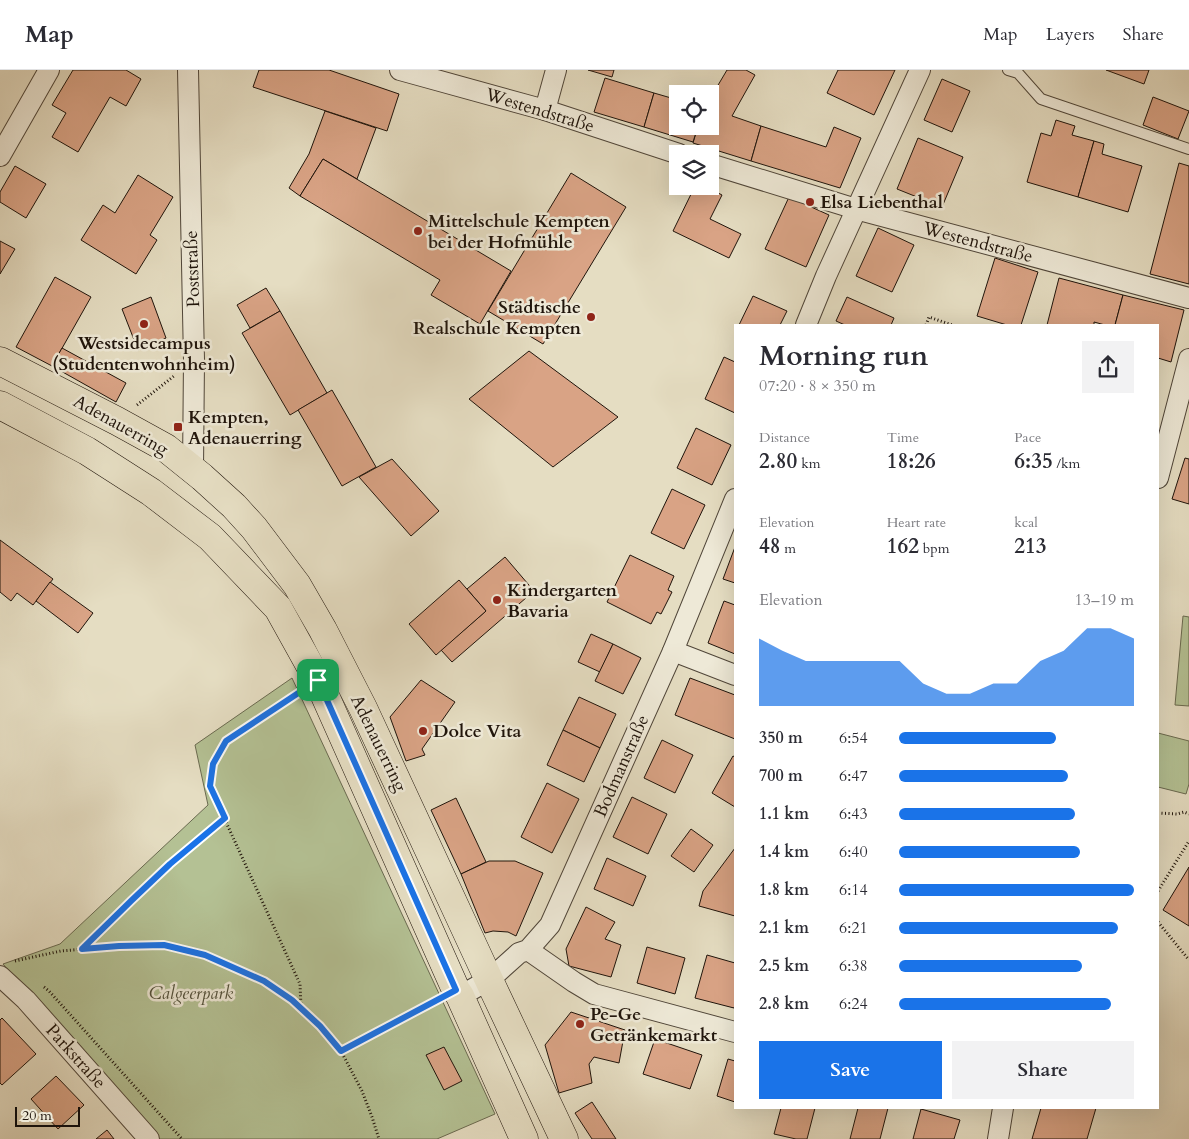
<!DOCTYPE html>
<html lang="en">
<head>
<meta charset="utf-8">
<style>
  :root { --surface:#fff; --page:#f2f2f3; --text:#2b2b33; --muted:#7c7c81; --line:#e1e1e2; --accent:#1a73e8 }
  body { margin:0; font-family:Cardo,serif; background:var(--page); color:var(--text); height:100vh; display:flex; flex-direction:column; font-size:19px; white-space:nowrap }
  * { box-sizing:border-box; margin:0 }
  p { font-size:16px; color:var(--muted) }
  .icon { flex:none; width:28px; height:28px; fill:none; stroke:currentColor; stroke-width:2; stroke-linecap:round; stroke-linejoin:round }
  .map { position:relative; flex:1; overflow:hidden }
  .panel { position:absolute; left:734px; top:254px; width:425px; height:785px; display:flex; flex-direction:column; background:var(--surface); border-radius:0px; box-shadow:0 5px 20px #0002 }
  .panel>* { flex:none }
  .fabs { position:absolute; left:669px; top:15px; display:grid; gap:10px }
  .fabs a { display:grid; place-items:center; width:50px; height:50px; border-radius:0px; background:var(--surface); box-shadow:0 5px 20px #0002; font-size:25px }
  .scale { position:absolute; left:15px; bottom:12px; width:65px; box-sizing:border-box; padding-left:5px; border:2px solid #1f140b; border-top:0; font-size:14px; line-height:18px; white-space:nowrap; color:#1f140b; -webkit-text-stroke:4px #eee9d7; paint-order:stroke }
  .pin { position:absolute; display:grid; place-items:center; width:42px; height:42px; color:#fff; margin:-21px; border-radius:10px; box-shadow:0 2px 8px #0006 }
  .round { display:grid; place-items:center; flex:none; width:52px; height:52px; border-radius:0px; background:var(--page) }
  .headline { display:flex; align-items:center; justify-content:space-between; height:85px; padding:0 25px }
  h1 { font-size:28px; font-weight:700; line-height:38px }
  .stats { display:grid; grid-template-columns:repeat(3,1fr); gap:8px; height:85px; padding:5px 25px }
  .stats div { display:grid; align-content:center }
  .stats b { font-size:21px; font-weight:700 }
  .stats small { font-size:14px; font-weight:400 }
  .stats p { font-size:14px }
  .chart { height:140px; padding:10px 25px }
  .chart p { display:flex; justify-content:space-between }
  .chart svg { width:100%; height:90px; margin-top:5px; fill:var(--accent); opacity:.7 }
  .button { display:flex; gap:10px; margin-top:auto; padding:10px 25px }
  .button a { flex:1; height:58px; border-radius:0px; background:var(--accent); color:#fff; font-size:20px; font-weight:700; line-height:58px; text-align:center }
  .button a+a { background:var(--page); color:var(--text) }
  ul { padding:0 25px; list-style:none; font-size:16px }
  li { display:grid; grid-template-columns:80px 60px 1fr; align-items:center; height:38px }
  li i { height:12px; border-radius:6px; background:var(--accent) }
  header { display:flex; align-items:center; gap:30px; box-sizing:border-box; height:70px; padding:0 25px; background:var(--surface); border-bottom:1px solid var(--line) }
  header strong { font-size:24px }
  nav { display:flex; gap:28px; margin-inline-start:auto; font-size:18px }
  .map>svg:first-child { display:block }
  .green { fill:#b4c194; stroke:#6a6a50 }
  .building { fill:#d9a385; stroke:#1f140b }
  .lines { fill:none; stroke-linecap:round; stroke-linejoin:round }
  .service-casing { stroke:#504639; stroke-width:12 }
  .minor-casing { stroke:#504639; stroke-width:22 }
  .primary-casing { stroke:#1f140b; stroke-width:29 }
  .path { stroke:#1f140b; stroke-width:3; stroke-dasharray:1 2.5; stroke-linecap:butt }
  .service { stroke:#eee9d7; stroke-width:10 }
  .minor { stroke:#eee9d7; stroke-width:20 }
  .primary { stroke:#e5ddc2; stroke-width:28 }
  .route-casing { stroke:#fff; stroke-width:10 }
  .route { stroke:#1a73e8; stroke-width:6 }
  .poi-dot { fill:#8f2418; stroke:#eee9d7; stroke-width:2 }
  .labels { text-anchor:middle; stroke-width:5; stroke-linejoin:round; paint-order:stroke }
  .street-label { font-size:18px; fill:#1f140b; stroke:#eee9d7 }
  .poi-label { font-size:18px; font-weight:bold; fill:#1f140b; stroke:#eee9d7; text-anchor:start }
  .park-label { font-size:18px; font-style:italic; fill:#53513b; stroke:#eee9d7 }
</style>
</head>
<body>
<header>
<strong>Map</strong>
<nav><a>Map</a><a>Layers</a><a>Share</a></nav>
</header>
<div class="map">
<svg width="1189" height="1069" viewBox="0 0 1189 1069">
  <rect width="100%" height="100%" fill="#e5ddc2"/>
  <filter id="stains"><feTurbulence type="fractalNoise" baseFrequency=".004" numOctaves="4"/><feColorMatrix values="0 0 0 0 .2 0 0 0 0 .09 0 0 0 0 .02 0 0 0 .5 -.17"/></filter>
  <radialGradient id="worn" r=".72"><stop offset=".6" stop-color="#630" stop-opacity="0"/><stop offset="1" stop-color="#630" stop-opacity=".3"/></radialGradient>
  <g class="green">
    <polygon points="1183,546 1189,547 1189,636 1175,635"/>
    <polygon points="292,608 495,1044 437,1069 159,1069 3,894 60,874 208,735 195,675"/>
    <polygon points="1158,663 1189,671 1189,714 1186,724 1158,717"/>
  </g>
  <g class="building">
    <polygon points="73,0 126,0 141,9 126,36 110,27 78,82 52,67 66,43 52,35"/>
    <polygon points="259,0 329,0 399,24 387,61 253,17"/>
    <polygon points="588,0 614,0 612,7"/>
    <polygon points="727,0 746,0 755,5 732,46 761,56 751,91 693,73 698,56 710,56 710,40 711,40 716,30 711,27"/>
    <polygon points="838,0 895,0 874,45 827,23"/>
    <polygon points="1106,0 1149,0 1144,14"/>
    <polygon points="605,8 654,23 644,57 594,42"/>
    <polygon points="942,9 970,21 952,62 924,50"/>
    <polygon points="654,23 678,30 678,56 698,56 693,72 644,57"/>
    <polygon points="1153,27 1189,41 1178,69 1143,55"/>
    <polygon points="325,41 376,58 357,109 323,89 300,126 289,118 309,84"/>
    <polygon points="1056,50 1075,56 1072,65 1094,71 1078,127 1027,112 1041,63 1051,66"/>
    <polygon points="761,56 826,77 834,57 861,68 840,118 751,91"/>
    <polygon points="918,68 963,87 942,137 897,119"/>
    <polygon points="1094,71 1104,74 1102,84 1142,96 1128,142 1078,127"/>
    <polygon points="323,89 511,201 480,254 431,225 440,210 300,126"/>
    <polygon points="1179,93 1189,96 1189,214 1150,204"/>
    <polygon points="15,96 46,114 26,148 0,132 0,122"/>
    <polygon points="571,103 626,137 543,274 488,241"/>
    <polygon points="138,105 173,127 150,165 157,170 136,204 81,170 103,135 115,143"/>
    <polygon points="695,116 705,116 722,125 710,149 741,164 729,188 673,161"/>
    <polygon points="789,127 829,145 806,197 765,179"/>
    <polygon points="878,158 914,175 892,222 856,206"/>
    <polygon points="0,171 15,179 0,204"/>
    <polygon points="995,188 1038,202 1021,255 1007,255 977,246"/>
    <polygon points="55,207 91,227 52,296 16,277"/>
    <polygon points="1059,208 1123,225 1115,255 1105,255 1094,252 1094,255 1047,255"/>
    <polygon points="266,218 280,241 250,258 237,235"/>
    <polygon points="1123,225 1184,240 1171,292 1158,288 1158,255 1115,255"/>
    <polygon points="753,226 787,241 780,255 739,255"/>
    <polygon points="151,227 166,268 138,280 122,239"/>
    <polygon points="847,227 894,248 891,255 845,255 836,251"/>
    <polygon points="280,241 327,323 290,345 242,263"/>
    <polygon points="62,278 126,313 116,332 52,296"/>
    <polygon points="529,281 618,347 553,397 469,329"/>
    <polygon points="724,287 735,292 735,343 705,329"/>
    <polygon points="332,320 376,397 342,416 298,340"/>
    <polygon points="696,358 731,375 712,415 677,398"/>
    <polygon points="1185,388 1189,389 1189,434 1172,429"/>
    <polygon points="392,389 439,441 411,466 359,407"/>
    <polygon points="672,419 705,435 684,479 651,463"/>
    <polygon points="0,470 53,509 33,535 17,523 11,531 0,522"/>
    <polygon points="735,477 735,513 723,509"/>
    <polygon points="630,485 674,506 668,520 672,522 661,544 657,542 651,554 607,532"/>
    <polygon points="505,487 534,521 452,592 441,580 486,541 467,519"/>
    <polygon points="459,510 486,541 436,585 409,554"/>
    <polygon points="50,512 93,543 78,563 36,531"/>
    <polygon points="724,531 735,535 735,584 708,573"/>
    <polygon points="591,564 613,574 600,602 578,592"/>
    <polygon points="613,574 641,588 623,624 595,611"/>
    <polygon points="690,608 735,625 735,669 675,645"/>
    <polygon points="421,610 455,632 422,679 425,685 406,691 390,647"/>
    <polygon points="579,627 616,644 600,678 563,660"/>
    <polygon points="563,660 600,678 584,712 547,695"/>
    <polygon points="662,670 693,685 675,723 644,708"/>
    <polygon points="733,686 735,687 735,737 712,723"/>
    <polygon points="547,713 579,729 552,783 521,767"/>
    <polygon points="632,727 667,744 648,784 613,767"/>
    <polygon points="456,728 486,792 461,804 431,740"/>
    <polygon points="691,759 713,775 694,802 671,786"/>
    <polygon points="735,778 735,846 699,836 703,821"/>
    <polygon points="607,788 646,806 633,836 594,819"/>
    <polygon points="489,791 515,791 543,803 516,866 508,862 493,861 485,863 461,804"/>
    <polygon points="1189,797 1189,856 1163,840"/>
    <polygon points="586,837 615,852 605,869 621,875 611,907 569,896 566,879"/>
    <polygon points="647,877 685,888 675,924 637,913"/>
    <polygon points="707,885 735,893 735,935 734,938 695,928"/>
    <polygon points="571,942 625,960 619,993 594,987 589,994 592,1013 559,1023 545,975"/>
    <polygon points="2,948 36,984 2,1015 0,1013 0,950"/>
    <polygon points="655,969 702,985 690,1019 643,1004"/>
    <polygon points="444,977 462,1011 444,1020 426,985"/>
    <polygon points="728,989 735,991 735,1032 717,1026"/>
    <polygon points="56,1006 84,1035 58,1059 31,1029"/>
    <polygon points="592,1032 616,1069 592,1069 575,1043"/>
    <polygon points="781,1038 815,1038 807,1069 796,1069 774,1064"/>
    <polygon points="858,1038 888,1038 880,1069 850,1069"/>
    <polygon points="1041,1038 1096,1038 1087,1069 1032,1069"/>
    <polygon points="921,1039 960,1050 954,1069 913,1069"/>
    <polygon points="107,1060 114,1069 96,1069"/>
  </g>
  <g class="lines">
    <g class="service-casing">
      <polyline id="service" points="1008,0 1018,3 1041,29 1189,79"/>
    </g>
    <g class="minor-casing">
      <g id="minor">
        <polyline points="188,0 194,290 193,399"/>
        <polyline points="400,0 545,40 679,84"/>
        <polyline points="545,40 556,0"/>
        <polyline points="0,86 49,0"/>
        <polyline points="710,94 856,139 1189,228"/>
        <polyline points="806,255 826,206 920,0"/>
        <polyline points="1158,408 1189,289"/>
        <polyline points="673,581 735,605"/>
        <polyline points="528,880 574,912 594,924 735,962"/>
        <polyline points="0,906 26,930 149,1069"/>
        <polyline points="460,926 489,910 519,883 528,880 550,855 673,581 735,429"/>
        <polyline points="998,1069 1003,1038"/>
      </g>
    </g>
    <g class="primary-casing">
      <g id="primary">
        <polyline points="0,291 117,351 166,378 202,407 234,436 254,458 297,515 323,560 363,638 489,910 564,1069"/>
        <polyline points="0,335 87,381 151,422 210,467 278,538 318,610 456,920 460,926 524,1069"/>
      </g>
    </g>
    <g class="path">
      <polyline points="926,255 929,247 952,255"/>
      <polyline points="137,335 174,306"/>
      <polyline points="298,623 226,671 213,694 210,717 300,914 301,937"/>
      <polyline points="1158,743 1177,744 1184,742 1189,744"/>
      <polyline points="1158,821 1189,771"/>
      <polyline points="1158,852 1189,890"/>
      <polyline points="83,879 131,830 170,794 225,748"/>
      <polyline points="15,891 61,881 119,876 164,875 205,885 264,911 292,930 320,956 341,981 362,1021 372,1047 379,1069"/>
      <polyline points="44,917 49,921 182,1069"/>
      <polyline points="341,981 436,931"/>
    </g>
    <use href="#service" class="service"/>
    <use href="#minor" class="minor"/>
    <use href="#primary" class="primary"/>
  </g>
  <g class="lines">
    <g class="route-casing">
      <polygon id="route" points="318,610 456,920 341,981 320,956 292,930 264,911 205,885 164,875 119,876 82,879 132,830 170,794 225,748 210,716 213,694 226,671"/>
    </g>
    <use href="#route" class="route"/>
  </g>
  <g class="poi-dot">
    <circle cx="810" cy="132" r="5"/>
    <circle cx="418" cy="161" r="5"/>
    <circle cx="591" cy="247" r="5"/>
    <circle cx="144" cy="254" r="5"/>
    <rect x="173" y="352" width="10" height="10" rx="2.5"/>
    <circle cx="497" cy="530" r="5"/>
    <circle cx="423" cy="661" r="5"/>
    <circle cx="580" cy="954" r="5"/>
  </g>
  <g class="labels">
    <g class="street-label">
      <text transform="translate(540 40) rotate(17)" y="6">Westendstraße</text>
      <text transform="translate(978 172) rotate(15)" y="6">Westendstraße</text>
      <text transform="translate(192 199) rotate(-92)" y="6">Poststraße</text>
      <text transform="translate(121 355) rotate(29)" y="6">Adenauerring</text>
      <text transform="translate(379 673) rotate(64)" y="6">Adenauerring</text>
      <text transform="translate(621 696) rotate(-66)" y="6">Bodmanstraße</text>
      <text transform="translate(76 986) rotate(48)" y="6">Parkstraße</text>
    </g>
    <g class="poi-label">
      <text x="820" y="138">Elsa Liebenthal</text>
      <text x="428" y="157">Mittelschule Kempten<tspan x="428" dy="21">bei der Hofmühle</tspan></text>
      <text x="581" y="243" text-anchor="end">Städtische<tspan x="581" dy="21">Realschule Kempten</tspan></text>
      <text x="144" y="279" text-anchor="middle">Westsidecampus<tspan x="144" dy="21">(Studentenwohnheim)</tspan></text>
      <text x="188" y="353">Kempten,<tspan x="188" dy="21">Adenauerring</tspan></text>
      <text x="507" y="526">Kindergarten<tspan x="507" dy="21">Bavaria</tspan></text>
      <text x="433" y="667">Dolce Vita</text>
      <text x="590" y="950">Pe-Ge<tspan x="590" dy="21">Getränkemarkt</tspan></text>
    </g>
    <g class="park-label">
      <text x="191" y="929">Calgeerpark</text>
    </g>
  </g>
  <rect width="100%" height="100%" filter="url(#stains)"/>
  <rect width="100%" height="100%" fill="url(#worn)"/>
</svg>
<div class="fabs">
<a><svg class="icon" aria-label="locate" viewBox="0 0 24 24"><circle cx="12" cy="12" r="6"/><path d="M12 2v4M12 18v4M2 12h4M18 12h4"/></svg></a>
<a><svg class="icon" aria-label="layers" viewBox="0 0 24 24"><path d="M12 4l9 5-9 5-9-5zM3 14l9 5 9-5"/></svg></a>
</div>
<div class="scale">20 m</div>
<div class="pin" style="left:318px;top:610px;background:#1e9e55"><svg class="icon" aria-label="arrive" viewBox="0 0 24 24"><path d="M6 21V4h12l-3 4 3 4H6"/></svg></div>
<section class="panel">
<div class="headline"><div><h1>Morning run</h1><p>07:20 · 8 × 350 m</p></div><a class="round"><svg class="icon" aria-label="share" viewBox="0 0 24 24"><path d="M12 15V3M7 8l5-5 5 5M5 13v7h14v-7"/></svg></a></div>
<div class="stats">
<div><p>Distance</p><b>2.80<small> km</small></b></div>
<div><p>Time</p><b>18:26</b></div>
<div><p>Pace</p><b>6:35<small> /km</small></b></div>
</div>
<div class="stats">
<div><p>Elevation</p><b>48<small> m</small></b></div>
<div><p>Heart rate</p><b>162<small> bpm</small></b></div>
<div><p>kcal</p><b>213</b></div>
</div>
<div class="chart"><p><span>Elevation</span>13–19 m</p>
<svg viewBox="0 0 160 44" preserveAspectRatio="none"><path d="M0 44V11L10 17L20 22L30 22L40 22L50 22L60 22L70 33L80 38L90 38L100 33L110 33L120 22L130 17L140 6L150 6L160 11V44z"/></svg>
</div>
<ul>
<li><b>350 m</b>6:54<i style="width:67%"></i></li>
<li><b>700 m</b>6:47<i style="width:72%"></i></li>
<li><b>1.1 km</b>6:43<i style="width:75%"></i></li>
<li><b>1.4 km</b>6:40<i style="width:77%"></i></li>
<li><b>1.8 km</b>6:14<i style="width:100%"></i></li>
<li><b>2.1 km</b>6:21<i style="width:93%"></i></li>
<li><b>2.5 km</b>6:38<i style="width:78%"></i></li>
<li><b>2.8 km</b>6:24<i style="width:90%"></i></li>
</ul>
<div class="button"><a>Save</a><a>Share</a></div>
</section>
</div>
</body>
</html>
